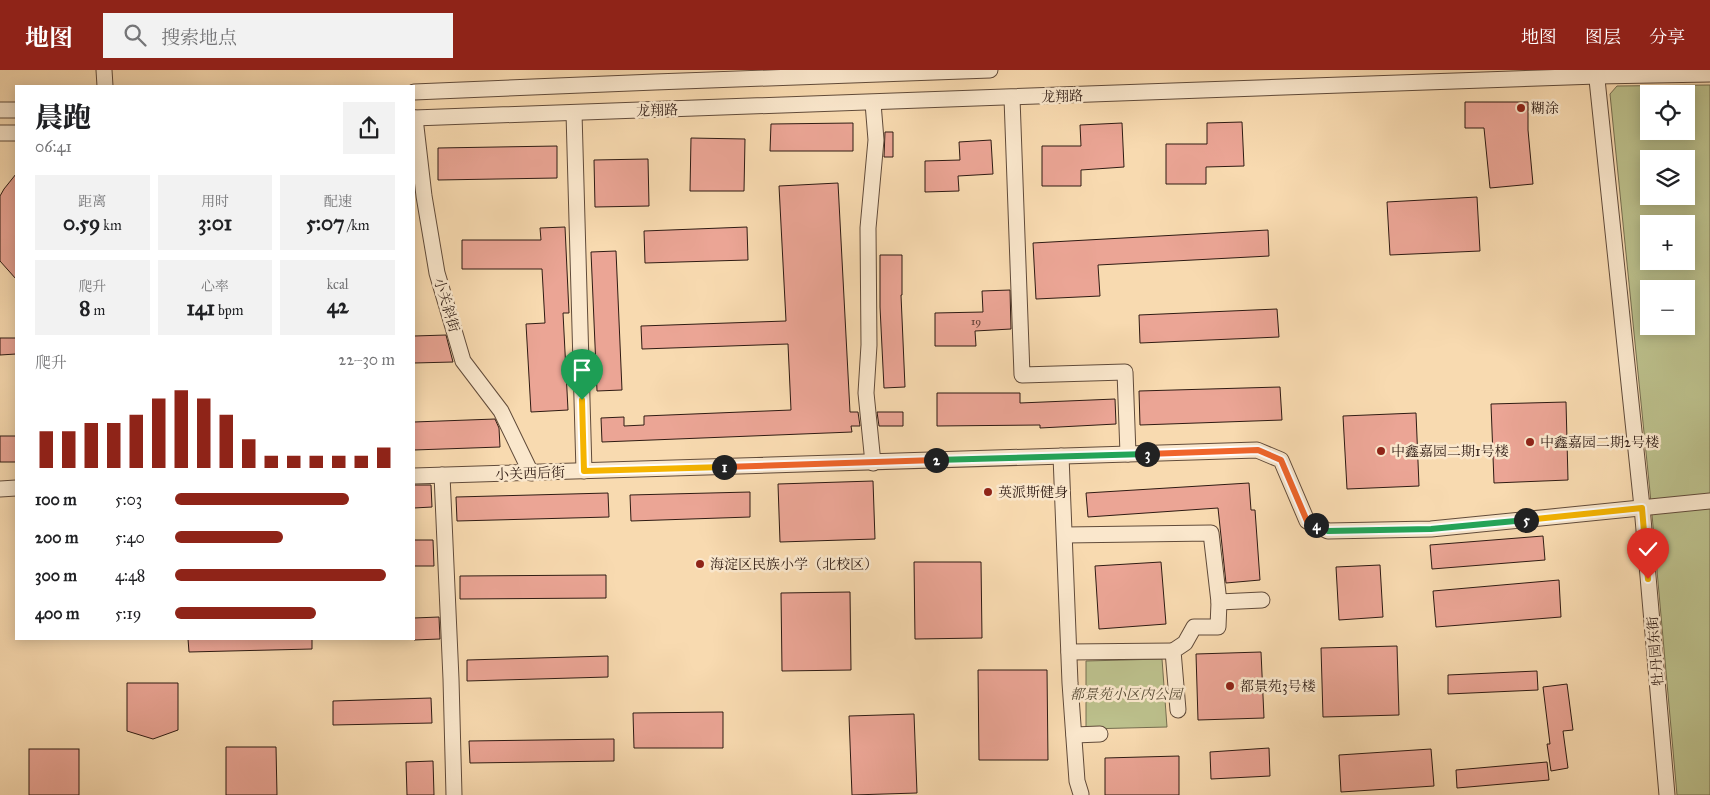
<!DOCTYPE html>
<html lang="zh">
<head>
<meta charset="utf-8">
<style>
  :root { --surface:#fff; --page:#f2f2f2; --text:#202124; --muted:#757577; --accent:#8f2418 }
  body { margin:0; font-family:"IM FELL Great Primer","Noto Serif SC",serif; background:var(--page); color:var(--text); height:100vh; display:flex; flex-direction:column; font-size:19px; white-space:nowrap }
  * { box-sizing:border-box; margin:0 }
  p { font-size:16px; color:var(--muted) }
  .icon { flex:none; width:28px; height:28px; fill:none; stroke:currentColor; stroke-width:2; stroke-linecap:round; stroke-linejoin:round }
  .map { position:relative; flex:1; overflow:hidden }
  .details { position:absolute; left:15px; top:15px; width:400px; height:555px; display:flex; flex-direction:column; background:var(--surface); border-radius:0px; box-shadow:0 2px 12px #0003 }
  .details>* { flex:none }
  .fabs { position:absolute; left:1640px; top:15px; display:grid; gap:10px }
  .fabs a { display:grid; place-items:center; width:55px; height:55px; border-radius:0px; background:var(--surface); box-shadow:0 2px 12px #0003; font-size:25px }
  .pin { position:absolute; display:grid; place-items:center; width:42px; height:42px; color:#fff; margin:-51px -21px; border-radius:50% 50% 50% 0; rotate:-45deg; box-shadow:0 0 5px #0007 }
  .pin .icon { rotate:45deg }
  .km { position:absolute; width:25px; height:25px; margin:-12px; border-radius:50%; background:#222; color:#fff; font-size:14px; line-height:25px; text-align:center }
  .round { display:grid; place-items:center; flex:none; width:52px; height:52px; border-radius:0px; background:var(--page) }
  .summary { display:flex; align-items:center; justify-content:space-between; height:85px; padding:0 20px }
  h1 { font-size:28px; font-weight:800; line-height:38px }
  .figures { display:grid; grid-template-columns:repeat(3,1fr); gap:8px; height:85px; padding:5px 20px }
  .figures div { display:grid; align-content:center; border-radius:0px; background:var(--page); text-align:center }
  .figures b { font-size:21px; font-weight:800 }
  .figures small { font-size:14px; font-weight:400 }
  .figures p { font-size:14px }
  .chart { height:140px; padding:10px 20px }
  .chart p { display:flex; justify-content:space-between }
  .chart svg { width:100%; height:90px; margin-top:5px; stroke:var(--accent); stroke-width:6 }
  ul { padding:0 20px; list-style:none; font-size:16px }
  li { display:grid; grid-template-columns:80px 60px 1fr; align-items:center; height:38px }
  li i { height:12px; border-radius:6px; background:var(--accent) }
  header { display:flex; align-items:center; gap:30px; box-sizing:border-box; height:70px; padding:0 25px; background:var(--accent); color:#fff }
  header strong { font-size:24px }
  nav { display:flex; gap:28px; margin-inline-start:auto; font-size:18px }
  .search { width:350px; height:45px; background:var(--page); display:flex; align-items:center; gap:12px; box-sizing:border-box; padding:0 18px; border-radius:0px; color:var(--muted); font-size:19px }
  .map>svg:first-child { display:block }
  .green { fill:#bcc08c; stroke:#766e50; fill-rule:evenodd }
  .building { fill:#eba595; stroke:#2f1b13 }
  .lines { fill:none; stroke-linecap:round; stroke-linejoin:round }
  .minor-casing { stroke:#614b3a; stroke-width:17 }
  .minor { stroke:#fae7cc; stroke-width:15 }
  .split-1-casing { stroke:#fff; stroke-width:10 }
  .split-2-casing { stroke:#fff; stroke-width:10 }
  .split-3-casing { stroke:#fff; stroke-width:10 }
  .split-4-casing { stroke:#fff; stroke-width:10 }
  .split-5-casing { stroke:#fff; stroke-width:10 }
  .split-6-casing { stroke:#fff; stroke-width:10 }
  .split-1 { stroke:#f5b400; stroke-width:6 }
  .split-2 { stroke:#f0652b; stroke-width:6 }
  .split-3 { stroke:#22a559; stroke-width:6 }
  .split-4 { stroke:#f0652b; stroke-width:6 }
  .split-5 { stroke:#22a559; stroke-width:6 }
  .split-6 { stroke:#f5b400; stroke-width:6 }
  .poi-dot { fill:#8f2418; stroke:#fae7cc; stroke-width:2 }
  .labels { text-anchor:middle; stroke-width:5; stroke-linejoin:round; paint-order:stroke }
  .number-label { font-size:11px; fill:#5e3e34 }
  .street-label { font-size:14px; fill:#2f1b13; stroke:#fae7cc }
  .poi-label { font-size:14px; fill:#2f1b13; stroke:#fae7cc; text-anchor:start }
  .park-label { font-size:14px; font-style:italic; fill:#594d37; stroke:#fae7cc }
</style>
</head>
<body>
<header>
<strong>地图</strong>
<div class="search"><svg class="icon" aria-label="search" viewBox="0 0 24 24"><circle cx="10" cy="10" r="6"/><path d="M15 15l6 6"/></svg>搜索地点</div>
<nav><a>地图</a><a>图层</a><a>分享</a></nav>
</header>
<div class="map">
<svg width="1710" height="725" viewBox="0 0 1710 725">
  <rect width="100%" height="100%" fill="#f8dab0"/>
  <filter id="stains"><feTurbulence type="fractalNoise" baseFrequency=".004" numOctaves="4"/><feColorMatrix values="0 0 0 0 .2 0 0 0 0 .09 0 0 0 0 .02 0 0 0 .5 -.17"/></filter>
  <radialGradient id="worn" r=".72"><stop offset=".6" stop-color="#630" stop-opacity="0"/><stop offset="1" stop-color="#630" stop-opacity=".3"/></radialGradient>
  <g class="green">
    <path d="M1710 15V725H1677L1650 422 1610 24 1617 16ZM1649 24H1686V61H1649ZM1649 89H1686V126H1649ZM1649 154H1686V191H1649ZM1649 219H1686V256H1649Z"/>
    <polygon points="1162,589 1167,657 1086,659 1086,591"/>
  </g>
  <g class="building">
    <polygon points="1465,32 1528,32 1528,60 1533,114 1490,118 1484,58 1465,58"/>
    <polygon points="1242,52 1244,96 1206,97 1206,114 1166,114 1166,74 1207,74 1207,53"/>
    <polygon points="853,53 853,81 770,81 771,54"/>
    <polygon points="1122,53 1124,97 1081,100 1081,116 1042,116 1042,76 1081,76 1080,55"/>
    <polygon points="885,62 893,62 893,87 884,87"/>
    <polygon points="691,68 745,69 744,121 690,121"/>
    <polygon points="991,70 993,104 958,106 959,121 925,122 925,91 960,90 959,72"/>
    <polygon points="557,76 557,108 438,110 438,78"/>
    <polygon points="648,89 649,136 595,137 594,90"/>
    <polygon points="16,104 16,209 0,191 0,126 4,119"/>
    <polygon points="838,113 850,342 858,342 860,356 851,356 852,362 602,372 601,348 624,347 624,356 644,355 644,346 791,340 788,274 642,279 641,256 786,251 779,116"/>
    <polygon points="1477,127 1480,181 1390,185 1387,132"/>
    <polygon points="565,157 569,243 563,243 568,340 531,342 526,254 545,253 542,199 462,199 462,170 541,170 540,158"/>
    <polygon points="747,157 748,190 645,193 644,161"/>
    <polygon points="1268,160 1269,186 1098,195 1100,226 1036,229 1033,173"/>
    <polygon points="616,181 622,320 597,321 591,182"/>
    <polygon points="880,185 902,185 902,225 901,225 905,317 884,318 880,237"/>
    <polygon points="1010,220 1011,259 975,261 976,276 935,276 935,243 983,242 982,221"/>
    <polygon points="1277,239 1279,267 1140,273 1139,245"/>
    <polygon points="446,265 453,292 414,293 414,266"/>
    <polygon points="0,268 16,268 16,284 0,285"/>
    <polygon points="1280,317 1282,350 1140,355 1139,321"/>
    <polygon points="937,323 1020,323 1020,333 1115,329 1116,354 1040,358 1040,355 937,356"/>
    <polygon points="1566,332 1568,410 1494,413 1491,334"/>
    <polygon points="877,342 903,342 903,356 879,356"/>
    <polygon points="1416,343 1419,416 1347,419 1343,346"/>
    <polygon points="495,349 499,358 500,377 414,380 414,352"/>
    <rect x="0" y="366" width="16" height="26"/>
    <polygon points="873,411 875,469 780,472 778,414"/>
    <polygon points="1249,413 1251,440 1255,440 1260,510 1226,513 1218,438 1088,447 1086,423"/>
    <polygon points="414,415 431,415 432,437 414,438"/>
    <polygon points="750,422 750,447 631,451 630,425"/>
    <polygon points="608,423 609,447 457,451 456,427"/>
    <polygon points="1543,466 1545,490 1432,499 1430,475"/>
    <polygon points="414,470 433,470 434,496 414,496"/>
    <polygon points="914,492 981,492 982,568 915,569"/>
    <polygon points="1161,492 1166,554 1099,559 1095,496"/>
    <polygon points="1380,495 1383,547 1339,550 1336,497"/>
    <polygon points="606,505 606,528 460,529 460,506"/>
    <polygon points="1559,510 1561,547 1436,557 1433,521"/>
    <polygon points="850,522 851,600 782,601 781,523"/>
    <polygon points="439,547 440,569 414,570 414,548"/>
    <polygon points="188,569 312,569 312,579 189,582"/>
    <polygon points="1397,576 1399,645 1323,647 1321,578"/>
    <polygon points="1261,582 1264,648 1198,650 1196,584"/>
    <polygon points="608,586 608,607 467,611 467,590"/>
    <polygon points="978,600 1047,600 1048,690 979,690"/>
    <polygon points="1537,601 1538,620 1448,624 1448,605"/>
    <polygon points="127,613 178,613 178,660 153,669 127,661"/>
    <polygon points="1567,614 1573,660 1563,661 1568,698 1551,701 1547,674 1550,674 1543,617"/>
    <polygon points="431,628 432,653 333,655 333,631"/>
    <polygon points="723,642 723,678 634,678 633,643"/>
    <polygon points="914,644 917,723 852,725 849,646"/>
    <polygon points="614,669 614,691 470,693 469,671"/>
    <polygon points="226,677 276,677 277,725 226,725"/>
    <polygon points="1269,678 1270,706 1211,709 1210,682"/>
    <rect x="29" y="679" width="50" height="46"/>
    <polygon points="1431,679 1434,716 1341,722 1339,685"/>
    <polygon points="1179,686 1179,725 1105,725 1105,688"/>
    <polygon points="433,691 434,725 407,725 406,692"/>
    <polygon points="1547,692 1549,710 1457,718 1456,700"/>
  </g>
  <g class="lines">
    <g class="minor-casing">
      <g id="minor">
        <polyline points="104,0 105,16"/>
        <polyline points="1596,0 1642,437 1667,725"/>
        <polyline points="414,22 655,12 990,0"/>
        <polyline points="1012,28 1022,305 1125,302 1128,384"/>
        <polyline points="873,33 876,70 868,158 869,275 866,323 873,393"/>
        <polyline points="0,40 16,40"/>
        <polyline points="574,43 584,401"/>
        <polyline points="414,48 1597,6 1710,4"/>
        <polyline points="415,48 424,126 437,203 463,291 501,341 531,403"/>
        <polyline points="0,63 16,63"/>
        <polyline points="1061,386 1070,613 1077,711 1081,724"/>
        <polyline points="442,405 451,609 454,725"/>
        <polyline points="414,406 1257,380 1281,390 1307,451 1328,461 1431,459 1710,431"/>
        <polyline points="0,419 16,418"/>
        <polyline points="1065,465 1211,463 1219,532 1262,530"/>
        <polyline points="1069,582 1173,581"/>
        <polyline points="1178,640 1173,581 1185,573 1194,557 1218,557 1219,532"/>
        <polyline points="1074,665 1100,664"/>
      </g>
    </g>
    <use href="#minor" class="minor"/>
  </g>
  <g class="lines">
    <g class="split-1-casing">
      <polyline id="split-1" points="582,330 584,401 724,397"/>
    </g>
    <g class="split-2-casing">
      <polyline id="split-2" points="724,397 936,390"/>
    </g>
    <g class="split-3-casing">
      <polyline id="split-3" points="936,390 1147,384"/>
    </g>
    <g class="split-4-casing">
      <polyline id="split-4" points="1147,384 1258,380 1281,390 1307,451 1316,455"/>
    </g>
    <g class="split-5-casing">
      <polyline id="split-5" points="1316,455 1328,461 1431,459 1526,450"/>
    </g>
    <g class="split-6-casing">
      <polyline id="split-6" points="1526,450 1642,438 1648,509"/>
    </g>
    <use href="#split-1" class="split-1"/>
    <use href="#split-2" class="split-2"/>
    <use href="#split-3" class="split-3"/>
    <use href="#split-4" class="split-4"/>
    <use href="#split-5" class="split-5"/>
    <use href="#split-6" class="split-6"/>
  </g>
  <g class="poi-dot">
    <circle cx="1521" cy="38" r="5"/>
    <circle cx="1530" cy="372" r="5"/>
    <circle cx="1381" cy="381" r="5"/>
    <circle cx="988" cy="422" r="5"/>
    <circle cx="700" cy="494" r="5"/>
    <circle cx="1230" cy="616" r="5"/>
  </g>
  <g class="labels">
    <g class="number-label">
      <text x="976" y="255">19</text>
    </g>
    <g class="street-label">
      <text transform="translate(1062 26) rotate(-2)" y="5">龙翔路</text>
      <text transform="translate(657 40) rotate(-2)" y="5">龙翔路</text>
      <text transform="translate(447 235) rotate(73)" y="5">小关斜街</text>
      <text transform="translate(530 403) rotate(-2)" y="5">小关西后街</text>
      <text transform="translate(1655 581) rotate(-95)" y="5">牡丹园东街</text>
    </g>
    <g class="poi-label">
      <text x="1531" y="43">糊涂</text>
      <text x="1540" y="377">中鑫嘉园二期2号楼</text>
      <text x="1391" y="386">中鑫嘉园二期1号楼</text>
      <text x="998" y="427">英派斯健身</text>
      <text x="710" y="499">海淀区民族小学（北校区）</text>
      <text x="1240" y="621">都景苑3号楼</text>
    </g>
    <g class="park-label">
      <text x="1126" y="629">都景苑小区内公园</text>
    </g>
  </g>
  <rect width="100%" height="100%" filter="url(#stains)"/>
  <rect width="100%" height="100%" fill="url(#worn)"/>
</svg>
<div class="fabs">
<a><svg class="icon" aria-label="locate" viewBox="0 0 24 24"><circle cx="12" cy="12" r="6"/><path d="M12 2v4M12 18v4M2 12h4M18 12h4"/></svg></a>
<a><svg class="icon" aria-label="layers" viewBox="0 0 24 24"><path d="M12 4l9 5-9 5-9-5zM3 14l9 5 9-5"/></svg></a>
<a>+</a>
<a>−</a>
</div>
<div class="pin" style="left:582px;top:330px;background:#1e9e55"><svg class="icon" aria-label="arrive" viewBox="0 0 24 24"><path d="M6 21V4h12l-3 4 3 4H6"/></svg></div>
<div class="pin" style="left:1648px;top:509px;background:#d93025"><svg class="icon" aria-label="check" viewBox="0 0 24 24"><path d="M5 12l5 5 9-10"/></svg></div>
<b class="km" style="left:724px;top:397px">1</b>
<b class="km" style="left:936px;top:390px">2</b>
<b class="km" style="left:1147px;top:384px">3</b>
<b class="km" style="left:1316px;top:455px">4</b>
<b class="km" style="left:1526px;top:450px">5</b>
<section class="details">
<div class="summary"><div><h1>晨跑</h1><p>06:41</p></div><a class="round"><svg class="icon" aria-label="share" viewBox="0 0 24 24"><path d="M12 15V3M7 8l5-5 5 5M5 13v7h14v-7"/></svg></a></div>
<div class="figures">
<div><p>距离</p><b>0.59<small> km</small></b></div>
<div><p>用时</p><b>3:01</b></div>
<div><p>配速</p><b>5:07<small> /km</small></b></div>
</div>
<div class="figures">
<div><p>爬升</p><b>8<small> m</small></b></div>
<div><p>心率</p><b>141<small> bpm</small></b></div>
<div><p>kcal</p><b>42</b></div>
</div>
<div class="chart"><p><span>爬升</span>22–30 m</p>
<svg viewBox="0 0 160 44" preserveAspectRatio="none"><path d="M5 44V26M15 44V26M25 44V22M35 44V22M45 44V18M55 44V10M65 44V6M75 44V10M85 44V18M95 44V30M105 44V38M115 44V38M125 44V38M135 44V38M145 44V38M155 44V34"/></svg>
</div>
<ul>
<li><b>100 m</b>5:03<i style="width:79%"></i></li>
<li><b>200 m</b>5:40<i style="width:49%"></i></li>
<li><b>300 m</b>4:48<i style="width:96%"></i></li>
<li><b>400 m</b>5:19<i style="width:64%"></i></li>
</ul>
</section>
</div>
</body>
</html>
